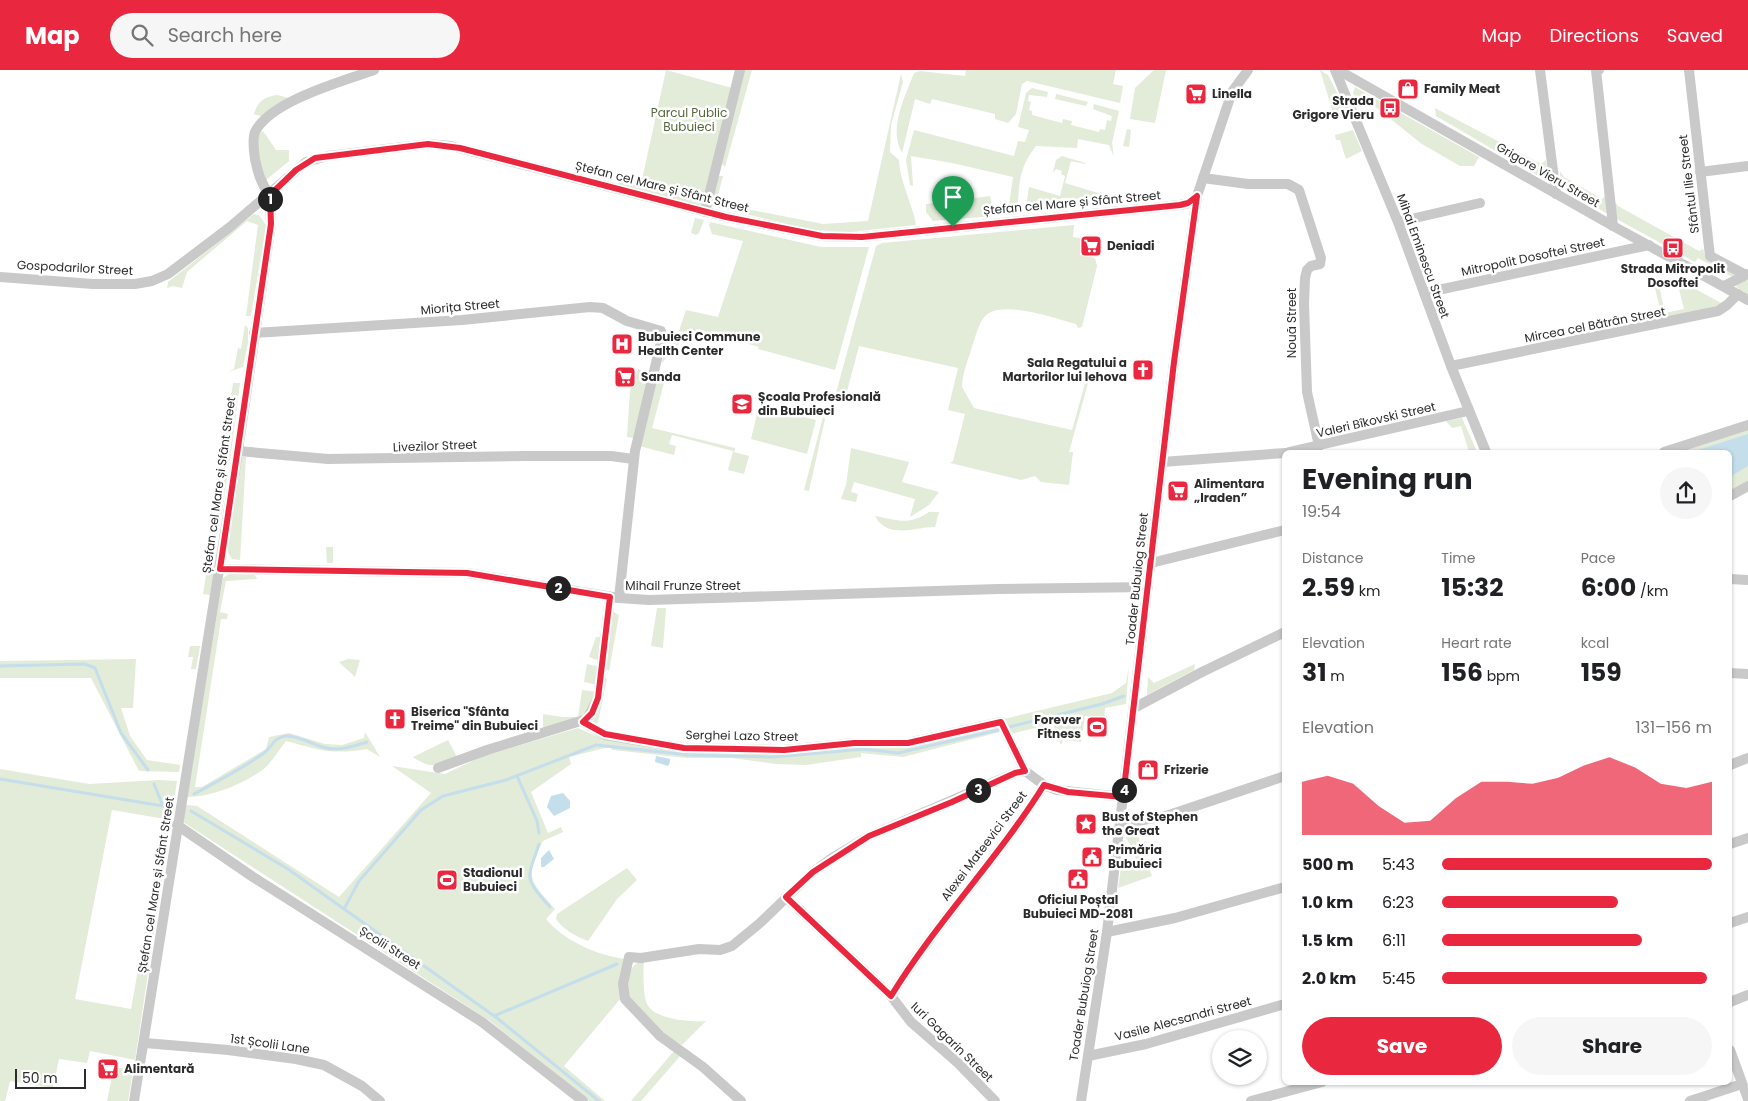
<!DOCTYPE html>
<html lang="en">
<head>
<meta charset="utf-8">
<style>
  :root { --surface:#fff; --page:#f6f6f6; --text:#202124; --muted:#757577; --accent:#e92840 }
  body { margin:0; font-family:Poppins,sans-serif; background:var(--page); color:var(--text); height:100vh; display:flex; flex-direction:column; font-size:19px; white-space:nowrap }
  * { box-sizing:border-box; margin:0 }
  p { font-size:16px; color:var(--muted) }
  .icon { flex:none; width:28px; height:28px; fill:none; stroke:currentColor; stroke-width:2; stroke-linecap:round; stroke-linejoin:round }
  .map { position:relative; flex:1; overflow:hidden }
  .sheet { position:absolute; left:1282px; top:380px; width:450px; height:635px; display:flex; flex-direction:column; background:var(--surface); border-radius:8px; box-shadow:0 1px 4px #0004 }
  .sheet>* { flex:none }
  .fabs { position:absolute; left:1212px; top:960px; display:grid; gap:10px }
  .fabs a { display:grid; place-items:center; width:55px; height:55px; border-radius:50%; background:var(--surface); box-shadow:0 1px 4px #0004; font-size:25px }
  .scale { position:absolute; left:15px; bottom:12px; width:71px; box-sizing:border-box; padding-left:5px; border:2px solid #2c2c2c; border-top:0; font-size:14px; line-height:18px; white-space:nowrap; color:#2c2c2c; -webkit-text-stroke:4px #fff; paint-order:stroke }
  .pin { position:absolute; display:grid; place-items:center; width:42px; height:42px; color:#fff; margin:-51px -21px; border-radius:50% 50% 50% 0; rotate:-45deg; box-shadow:0 0 5px #0007 }
  .pin .icon { rotate:45deg }
  .km { position:absolute; width:25px; height:25px; margin:-12px; border-radius:50%; background:#222; color:#fff; font-size:14px; line-height:25px; text-align:center }
  .round { display:grid; place-items:center; flex:none; width:52px; height:52px; border-radius:26px; background:var(--page) }
  .headline { display:flex; align-items:center; justify-content:space-between; height:85px; padding:0 20px }
  h1 { font-size:28px; font-weight:700; line-height:38px }
  .metrics { display:grid; grid-template-columns:repeat(3,1fr); gap:8px; height:85px; padding:5px 20px }
  .metrics div { display:grid; align-content:center }
  .metrics b { font-size:25px; font-weight:700 }
  .metrics small { font-size:14px; font-weight:400 }
  .metrics p { font-size:14px }
  .chart { height:140px; padding:10px 20px }
  .chart p { display:flex; justify-content:space-between }
  .chart svg { width:100%; height:90px; margin-top:5px; fill:var(--accent); opacity:.7 }
  .action { display:flex; gap:10px; margin-top:auto; padding:10px 20px }
  .action a { flex:1; height:58px; border-radius:30px; background:var(--accent); color:#fff; font-size:20px; font-weight:700; line-height:58px; text-align:center }
  .action a+a { background:var(--page); color:var(--text) }
  ul { padding:0 20px; list-style:none; font-size:16px }
  li { display:grid; grid-template-columns:80px 60px 1fr; align-items:center; height:38px }
  li i { height:12px; border-radius:6px; background:var(--accent) }
  header { display:flex; align-items:center; gap:30px; box-sizing:border-box; height:70px; padding:0 25px; background:var(--accent); color:#fff }
  header strong { font-size:24px }
  nav { display:flex; gap:28px; margin-inline-start:auto; font-size:18px }
  .search { width:350px; height:45px; background:var(--page); display:flex; align-items:center; gap:12px; box-sizing:border-box; padding:0 18px; border-radius:28px; color:var(--muted); font-size:19px }
  .map>svg:first-child { display:block }
  .green { fill:#e3ebd9; fill-rule:evenodd }
  .water { fill:#c4deeb }
  .lines { fill:none; stroke-linecap:round; stroke-linejoin:round }
  .stream { stroke:#c4deeb; stroke-width:3 }
  .minor { stroke:#c9c9c9; stroke-width:10 }
  .route-casing { stroke:#fff; stroke-width:10 }
  .route { stroke:#e92840; stroke-width:6 }
  .labels { text-anchor:middle; stroke-width:5; stroke-linejoin:round; paint-order:stroke }
  .poi-label { font-size:12px; font-weight:bold; fill:#2c2c2c; stroke:#fff; text-anchor:start }
  .park-label { font-size:12px; fill:#526839; stroke:#fff }
  .street-label { font-size:12px; fill:#2c2c2c; stroke:#fff }
</style>
</head>
<body>
<header>
<strong>Map</strong>
<div class="search"><svg class="icon" aria-label="search" viewBox="0 0 24 24"><circle cx="10" cy="10" r="6"/><path d="M15 15l6 6"/></svg>Search here</div>
<nav><a>Map</a><a>Directions</a><a>Saved</a></nav>
</header>
<div class="map">
<svg width="1748" height="1031" viewBox="0 0 1748 1031">
  <rect width="100%" height="100%" fill="#fff"/>
  <g class="green">
    <polygon points="666,0 732,18 702,136 618,114 620,109 641,114"/>
    <polygon points="743,0 752,0 725,97 720,92"/>
    <path d="M966 0H1116L1113 14 1123 16 1120 33 1027 11 1022 14 1016 44 1008 53 995 49V44L932 29 930 34 915 29 902 83C888 59 905 27 914 3L920 1 965 6Z"/>
    <polygon points="1154,0 1166,0 1155,53 1130,49 1135,18"/>
    <polygon points="1320,0 1328,5 1348,44 1347,47 1331,50 1334,46"/>
    <path d="M901 4 903 12 891 55 890 82 899 90C900 113 912 132 916 155L850 162 814 160 711 136 717 106H723L716 133 823 154 868 151Z"/>
    <polygon points="1355,17 1479,87 1474,96 1460,96 1422,74 1363,27 1359,36 1353,23"/>
    <path d="M1032 18 1048 22 1047 27 1029 25 1028 31 1031 32 1029 40 1032 41V45L1062 53 1063 49 1072 51 1071 55 1099 62 1100 59 1105 60 1107 50 1111 51 1112 46 1093 39 1094 34 1119 41 1112 73 1114 87 1109 75 1078 69 1077 78 1036 76C1017 100 1020 115 1017 144L933 151 926 142V134L990 126 992 137 1009 135 1013 107 952 93 911 86 913 116 910 115 906 90 914 60 1014 86 1018 71 1025 72 1029 60 1018 57 1026 23Z"/>
    <polygon points="1056,24 1088,32 1086,36 1055,29"/>
    <path d="M277 25 289 28 263 47 254 44C258 31 264 27 277 25Z"/>
    <polygon points="1435,38 1541,94 1546,90 1548,104 1544,109 1436,46"/>
    <polygon points="1127,59 1131,60 1129,77 1123,76"/>
    <polygon points="1353,60 1362,81 1346,89 1340,70 1336,70 1335,65"/>
    <path d="M263 61 276 80H289V91L266 110C261 99 250 69 263 61Z"/>
    <polygon points="1062,86 1085,93 1085,94 1071,91 1065,113 1105,125 1102,135 1086,136 1084,129 1061,128 1058,138 1028,141 1026,137 1029,117 1060,126 1065,106 1061,104 1062,101 1056,99 1053,103 1056,90"/>
    <polygon points="1560,101 1564,107 1602,129 1606,125 1608,144 1560,117"/>
    <polygon points="1613,129 1618,136 1699,181 1703,179 1705,186 1738,204 1734,208 1698,188 1695,192 1615,148"/>
    <polygon points="254,144 259,145 266,155 251,246 246,246 258,155 247,151 187,202 182,218 173,216 167,218 168,212"/>
    <polygon points="695,148 704,150 699,163 696,165 691,163"/>
    <polygon points="710,152 821,177 869,177 835,300 758,279 759,277 697,259 695,265 679,261 686,240 718,247 743,171 712,164 709,155"/>
    <path d="M1074 155 1073 167 1080 168V185L1095 188 1097 196 1082 257 1078 258 1076 254C1055 248 1009 232 989 243 979 249 976 266 972 277 968 290 962 304 962 317L974 338 1072 360 1091 292 1090 306 1069 382H1073L1069 415 1041 412 1035 406 1021 410 950 393 953 391 965 344 948 340 958 298 859 276 846 325 836 323 876 176 882 173Z"/>
    <path d="M1677 209 1723 234 1663 251 1654 214ZM1677 211 1684 239 1665 243 1659 216Z"/>
    <polygon points="1748,210 1748,224 1736,217 1738,213"/>
    <polygon points="245,255 248,258 248,273 243,297 228,302 234,299 238,278 241,279"/>
    <polygon points="672,267 679,269 679,274 662,293 666,270"/>
    <polygon points="638,299 647,302 649,305 634,368 627,367 630,321"/>
    <polygon points="669,300 680,302 664,313 652,358 735,378 734,382 749,386 744,404 728,400 733,381 672,365 669,374 676,376 674,385 639,376 656,305"/>
    <polygon points="233,313 240,313 230,391 216,389 222,387"/>
    <polygon points="759,336 816,350 807,384 751,369"/>
    <polygon points="823,347 825,349 809,421 804,420"/>
    <polygon points="1462,348 1477,382 1469,382 1461,356 1452,358 1446,351"/>
    <polygon points="1748,358 1748,411 1730,422 1730,382 1673,382"/>
    <polygon points="851,378 909,392 902,412 939,422 929,435 910,447 915,429 854,412 851,422 858,424 856,432 841,429 846,415"/>
    <polygon points="240,387 246,387 240,490 232,489 227,481"/>
    <polygon points="215,398 228,403 219,461 216,465 207,468 211,464 220,402"/>
    <path d="M929 442H939L935 457C921 456 894 468 879 452 877 450 877 448 875 446 898 450 908 456 929 442Z"/>
    <polygon points="326,477 333,477 333,493 327,493"/>
    <polygon points="210,480 217,484 210,525 203,524"/>
    <path d="M229 504 255 505 257 509 226 511 220 542 228 544 227 549H221L195 717H202L266 679 269 667 289 663 325 674 342 675 364 668 365 662 380 687 367 679C332 685 319 680 286 671 279 680 270 695 261 701 241 715 211 727 187 727L223 508Z"/>
    <polygon points="657,538 666,538 663,578 651,576"/>
    <polygon points="612,541 619,545 609,601 606,599"/>
    <polygon points="596,567 603,567 600,591 589,587"/>
    <polygon points="190,576 200,576 196,599 191,599 193,587 188,587"/>
    <polygon points="136,589 133,638 121,638 130,666 147,690 180,695 179,702 139,701 91,608 0,608 0,591"/>
    <polygon points="348,589 360,590 355,607 339,592"/>
    <polygon points="587,594 599,597 598,615 584,612"/>
    <polygon points="1195,594 1194,600 1147,625 1148,607 1154,613"/>
    <polygon points="1129,596 1126,634 1105,638 1104,649 1085,646 1081,672 1063,670 1061,675 1053,654 1010,664 1004,649 1112,623 1126,613"/>
    <polygon points="604,607 607,609 597,657 594,656 592,649"/>
    <polygon points="582,620 596,622 586,646 543,659 543,644 562,647 578,647"/>
    <path d="M997 655 1000 662 903 687 861 683V687L806 695 776 694 732 688H687L613 680 609 677 569 687 571 694 531 722 548 763 561 757 563 762 543 771C524 808 530 811 555 839L546 849C564 871 597 885 625 889L621 928 564 996 605 1031H589L490 951 183 752 186 735 197 736 339 827 431 723 392 696 445 704 483 686 578 658 603 669 686 681 906 676Z"/>
    <path d="M448 670 457 687C437 696 432 700 413 687Z"/>
    <path d="M0 699 89 714 159 710 177 711 135 990 90 981 87 993 59 989 53 1018 10 1011 5 1031H0ZM112 740 165 749 131 939 75 929Z"/>
    <polygon points="1136,760 1152,806 1118,818 1121,798 1135,794 1137,791 1126,767"/>
    <path d="M627 798 637 810 617 829 588 871C575 866 564 860 556 849L557 844Z"/>
    <path d="M644 890C643 900 643 926 647 934 655 950 691 952 706 951L682 975C667 967 629 939 626 922 625 917 628 911 629 906 630 898 636 892 644 890Z"/>
    <polygon points="675,980 681,985 641,1031 631,1031"/>
    <polygon points="114,997 133,1000 128,1031 107,1031"/>
  </g>
  <g class="water">
    <polygon points="1748,364 1748,396 1730,407 1730,382 1692,382"/>
    <polygon points="656,686 670,689 670,692 668,696 655,692"/>
    <polygon points="563,723 570,731 570,738 554,746 547,737 551,726"/>
    <polygon points="549,780 554,789 544,797 541,797 541,788"/>
  </g>
  <g class="lines">
    <g class="stream">
      <polyline points="0,596 85,594 95,598 121,663 148,700"/>
      <polyline points="1009,657 1102,634 1124,626"/>
      <polyline points="517,706 537,751 539,763"/>
      <polyline points="0,709 163,736"/>
      <polyline points="154,714 163,736"/>
      <path d="M194 724C218 711 242 699 264 683 273 677 272 668 286 666 299 665 314 676 326 678 341 681 354 676 367 672"/>
      <polyline points="191,741 288,799 497,948 599,1031"/>
      <path d="M539 774C527 811 523 806 550 837"/>
      <polyline points="344,839 359,811 421,740 443,726 506,710 596,675 689,685 773,687 864,679 898,683 998,660"/>
      <polyline points="494,946 617,894"/>
    </g>
    <g class="minor">
      <polyline points="1335,0 1398,152 1451,296 1486,382"/>
      <polyline points="1338,0 1613,156 1748,230"/>
      <polyline points="1540,0 1556,124"/>
      <polyline points="1599,0 1596,0 1613,156"/>
      <polyline points="1689,0 1710,186 1744,204"/>
      <polyline points="1700,102 1748,96"/>
      <polyline points="1203,108 1248,114 1288,114 1299,120 1321,188 1320,194 1311,196 1307,200 1305,208 1304,234 1307,322 1319,376"/>
      <path d="M270 125C261 114 258 103 255 89 254 82 252 70 255 62 270 31 343 11 374 0"/>
      <polyline points="705,142 740,0"/>
      <polyline points="1398,152 1480,133"/>
      <polyline points="0,207 93,214 135,214 152,211 168,204 230,157 306,92 328,86 428,74 451,76 726,147 822,166 862,167 1180,135 1189,133 1197,126"/>
      <polyline points="1724,216 1748,204"/>
      <polyline points="1424,223 1649,175"/>
      <polyline points="254,263 462,250 590,237 603,238 627,251 661,261 662,268 635,381 619,528"/>
      <polyline points="1451,296 1718,241 1727,235 1738,224"/>
      <polyline points="238,381 328,389 526,386 611,386 633,389"/>
      <polyline points="1289,382 1468,341"/>
      <polyline points="1664,382 1748,355"/>
      <polyline points="1162,392 1285,383"/>
      <polyline points="1730,426 1748,416"/>
      <polyline points="1151,493 1285,460"/>
      <polyline points="220,499 467,503 619,528 649,530 998,519 1148,517"/>
      <polyline points="1730,509 1748,510"/>
      <polyline points="1730,603 1748,604"/>
      <polyline points="1134,638 1202,602 1285,562"/>
      <polyline points="583,652 605,665 684,678 783,680 854,673 908,673 1001,652 1025,701"/>
      <polyline points="1730,695 1748,688"/>
      <polyline points="438,698 487,680 587,649 598,628 610,527"/>
      <polyline points="1120,754 1166,746 1285,706"/>
      <polyline points="177,755 253,807 482,952 583,1031"/>
      <polyline points="1730,774 1748,768"/>
      <polyline points="786,827 891,926 911,952 958,993 995,1031"/>
      <polyline points="1730,853 1748,847"/>
      <polyline points="1107,862 1175,848 1285,817"/>
      <path d="M891 926C937 851 998 789 1044 715"/>
      <polyline points="1730,932 1748,925"/>
      <polyline points="145,973 228,980 296,989 324,995 362,1016 380,1031"/>
      <polyline points="1730,980 1748,1029"/>
      <polyline points="1088,986 1146,974 1285,934"/>
      <polyline points="134,1031 238,381 271,154 270,125"/>
      <polyline points="741,1031 703,997 660,966 625,929 623,914 629,887 641,888 699,879 720,880 732,876 760,853 813,802 832,788 869,766 1015,703 1025,701 1044,715 1057,720 1123,727"/>
      <polyline points="1081,1031 1107,862 1174,292 1197,126 1232,22 1248,0"/>
      <polyline points="1251,1031 1322,1012"/>
      <polyline points="1690,1031 1742,1014"/>
    </g>
  </g>
  <g class="lines">
    <g class="route-casing">
      <path id="route" d="M428 74 460 78 726 147 822 166 862 167 1180 135 1188 133 1197 126 1174 292 1123 727 1068 722 1044 715C998 789 937 851 891 926L786 827 813 802 869 766 952 732 1015 703 1025 701 1001 652 908 673H854L784 680 684 678 605 664 583 652 592 643 598 628 610 527 467 503 220 499 271 154 270 125 296 100 315 88Z"/>
    </g>
    <use href="#route" class="route"/>
  </g>
  <defs>
    <g id="shop-square" transform="scale(1.125)"><rect x="-9" y="-9" width="18" height="18" rx="4" fill="#e92840" stroke="#fff"/><path d="M-5-2.5h2.3a2.7 3.5 0 0 1 5.4 0H5L5.5 6h-11ZM-1.5-2.5h3a1.5 2.3 0 0 0-3 0Z" fill="#fff"/></g>
    <g id="supermarket-square" transform="scale(1.125)"><rect x="-9" y="-9" width="18" height="18" rx="4" fill="#e92840" stroke="#fff"/><path d="M-6-5.5h2.5l.6 2H6L4.5 2H-2.5L-4.4-4H-6ZM-1.5 3.2a1.3 1.3 0 1 0 .1 0ZM3 3.2a1.3 1.3 0 1 0 .1 0Z" fill="#fff"/></g>
    <g id="bus-square" transform="scale(1.125)"><rect x="-9" y="-9" width="18" height="18" rx="4" fill="#e92840" stroke="#fff"/><path d="M-5-6H5V4H4V6H2V4H-2V6H-4V4H-5ZM-3.5-4V0h7V-4ZM-3.5 1.2v1.5H-2V1.2ZM2 1.2v1.5H3.5V1.2Z" fill="#fff"/></g>
    <g id="hospital-square" transform="scale(1.125)"><rect x="-9" y="-9" width="18" height="18" rx="4" fill="#e92840" stroke="#fff"/><path d="M-5-5h3v3.5h4V-5h3V5h-3V1.5h-4V5h-3Z" fill="#fff"/></g>
    <g id="church-square" transform="scale(1.125)"><rect x="-9" y="-9" width="18" height="18" rx="4" fill="#e92840" stroke="#fff"/><path d="M-1.2-6h2.4v3.5h3.3v2.4h-3.3V6h-2.4V-.1h-3.3v-2.4h3.3Z" fill="#fff"/></g>
    <g id="university-square" transform="scale(1.125)"><rect x="-9" y="-9" width="18" height="18" rx="4" fill="#e92840" stroke="#fff"/><path d="M0-5L7-2L0 1L-7-2ZM-4 1L0 2.5L4 1V4Q0 6-4 4Z" fill="#fff"/></g>
    <g id="stadium-square" transform="scale(1.125)"><rect x="-9" y="-9" width="18" height="18" rx="4" fill="#e92840" stroke="#fff"/><path d="M0-5a6.5 5 0 1 0 0 10a6.5 5 0 1 0 0-10ZM-3.5-1.8h7v3.6h-7Z" fill="#fff"/></g>
    <g id="sight-square" transform="scale(1.125)"><rect x="-9" y="-9" width="18" height="18" rx="4" fill="#e92840" stroke="#fff"/><path d="M0-6L1.8-2.2L6-1.7L2.9 1.2L3.7 5.4L0 3.3L-3.7 5.4L-2.9 1.2L-6-1.7L-1.8-2.2Z" fill="#fff"/></g>
    <g id="civic-square" transform="scale(1.125)"><rect x="-9" y="-9" width="18" height="18" rx="4" fill="#e92840" stroke="#fff"/><path d="M-.6-6.5H3V-4.5H.6V-3L4-1V1h2V6H-6V1h2V-1L-.6-3ZM-1.2 2.5V6h2.4V2.5Z" fill="#fff"/></g>
  </defs>
  <g fill-rule="evenodd">
    <use href="#shop-square" x="1408" y="19"/>
    <use href="#supermarket-square" x="1196" y="24"/>
    <use href="#bus-square" x="1390" y="38"/>
    <use href="#supermarket-square" x="1091" y="176"/>
    <use href="#bus-square" x="1673" y="178"/>
    <use href="#hospital-square" x="622" y="274"/>
    <use href="#church-square" x="1143" y="300"/>
    <use href="#supermarket-square" x="625" y="307"/>
    <use href="#university-square" x="742" y="334"/>
    <use href="#supermarket-square" x="1178" y="421"/>
    <use href="#church-square" x="395" y="649"/>
    <use href="#stadium-square" x="1097" y="657"/>
    <use href="#shop-square" x="1148" y="700"/>
    <use href="#sight-square" x="1086" y="754"/>
    <use href="#civic-square" x="1092" y="787"/>
    <use href="#civic-square" x="1078" y="809"/>
    <use href="#stadium-square" x="447" y="810"/>
    <use href="#supermarket-square" x="108" y="999"/>
  </g>
  <g class="labels">
    <g class="poi-label">
      <text x="1424" y="23">Family Meat</text>
      <text x="1212" y="28">Linella</text>
      <text x="1374" y="35" text-anchor="end">Strada<tspan x="1374" dy="14">Grigore Vieru</tspan></text>
      <text x="1107" y="180">Deniadi</text>
      <text x="1673" y="203" text-anchor="middle">Strada Mitropolit<tspan x="1673" dy="14">Dosoftei</tspan></text>
      <text x="638" y="271">Bubuieci Commune<tspan x="638" dy="14">Health Center</tspan></text>
      <text x="1127" y="297" text-anchor="end">Sala Regatului a<tspan x="1127" dy="14">Martorilor lui Iehova</tspan></text>
      <text x="641" y="311">Sanda</text>
      <text x="758" y="331">Școala Profesională<tspan x="758" dy="14">din Bubuieci</tspan></text>
      <text x="1194" y="418">Alimentara<tspan x="1194" dy="14">„Iraden”</tspan></text>
      <text x="411" y="646">Biserica "Sfânta<tspan x="411" dy="14">Treime" din Bubuieci</tspan></text>
      <text x="1081" y="654" text-anchor="end">Forever<tspan x="1081" dy="14">Fitness</tspan></text>
      <text x="1164" y="704">Frizerie</text>
      <text x="1102" y="751">Bust of Stephen<tspan x="1102" dy="14">the Great</tspan></text>
      <text x="1108" y="784">Primăria<tspan x="1108" dy="14">Bubuieci</tspan></text>
      <text x="463" y="807">Stadionul<tspan x="463" dy="14">Bubuieci</tspan></text>
      <text x="1078" y="834" text-anchor="middle">Oficiul Poștal<tspan x="1078" dy="14">Bubuieci MD-2081</tspan></text>
      <text x="124" y="1003">Alimentară</text>
    </g>
    <g class="park-label">
      <text x="689" y="47">Parcul Public<tspan x="689" dy="14">Bubuieci</tspan></text>
    </g>
    <g class="street-label">
      <text transform="translate(1548 105) rotate(30)" y="4">Grigore Vieru Street</text>
      <text transform="translate(1689 114) rotate(-97)" y="4">Sfântul Ilie Street</text>
      <text transform="translate(662 117) rotate(14)" y="4">Ștefan cel Mare și Sfânt Street</text>
      <text transform="translate(1072 133) rotate(-5)" y="4">Ștefan cel Mare și Sfânt Street</text>
      <text transform="translate(1423 186) rotate(70)" y="4">Mihai Eminescu Street</text>
      <text transform="translate(1533 187) rotate(-12)" y="4">Mitropolit Dosoftei Street</text>
      <text transform="translate(75 198) rotate(3)" y="4">Gospodarilor Street</text>
      <text transform="translate(460 237) rotate(-5)" y="4">Miorița Street</text>
      <text transform="translate(1292 253) rotate(-90)" y="4">Nouă Street</text>
      <text transform="translate(1595 255) rotate(-11)" y="4">Mircea cel Bătrân Street</text>
      <text transform="translate(1376 350) rotate(-13)" y="4">Valeri Bîkovski Street</text>
      <text transform="translate(435 376) rotate(-2)" y="4">Livezilor Street</text>
      <text transform="translate(219 415) rotate(-82)" y="4">Ștefan cel Mare și Sfânt Street</text>
      <text transform="translate(1137 509) rotate(-84)" y="4">Toader Bubuiog Street</text>
      <text x="683" y="520">Mihail Frunze Street</text>
      <text transform="translate(742 666) rotate(1)" y="4">Serghei Lazo Street</text>
      <text transform="translate(984 776) rotate(-53)" y="4">Alexei Mateevici Street</text>
      <text transform="translate(156 815) rotate(-81)" y="4">Ștefan cel Mare și Sfânt Street</text>
      <text transform="translate(390 878) rotate(32)" y="4">Școlii Street</text>
      <text transform="translate(1084 925) rotate(-81)" y="4">Toader Bubuiog Street</text>
      <text transform="translate(1183 949) rotate(-15)" y="4">Vasile Alecsandri Street</text>
      <text transform="translate(952 972) rotate(44)" y="4">Iuri Gagarin Street</text>
      <text transform="translate(270 974) rotate(8)" y="4">1st Școlii Lane</text>
    </g>
  </g>
</svg>
<div class="fabs">
<a><svg class="icon" aria-label="layers" viewBox="0 0 24 24"><path d="M12 4l9 5-9 5-9-5zM3 14l9 5 9-5"/></svg></a>
</div>
<div class="scale">50 m</div>
<div class="pin" style="left:953px;top:157px;background:#1e9e55"><svg class="icon" aria-label="arrive" viewBox="0 0 24 24"><path d="M6 21V4h12l-3 4 3 4H6"/></svg></div>
<b class="km" style="left:270px;top:129px">1</b>
<b class="km" style="left:558px;top:518px">2</b>
<b class="km" style="left:978px;top:720px">3</b>
<b class="km" style="left:1124px;top:720px">4</b>
<section class="sheet">
<div class="headline"><div><h1>Evening run</h1><p>19:54</p></div><a class="round"><svg class="icon" aria-label="share" viewBox="0 0 24 24"><path d="M12 15V3M7 8l5-5 5 5M5 13v7h14v-7"/></svg></a></div>
<div class="metrics">
<div><p>Distance</p><b>2.59<small> km</small></b></div>
<div><p>Time</p><b>15:32</b></div>
<div><p>Pace</p><b>6:00<small> /km</small></b></div>
</div>
<div class="metrics">
<div><p>Elevation</p><b>31<small> m</small></b></div>
<div><p>Heart rate</p><b>156<small> bpm</small></b></div>
<div><p>kcal</p><b>159</b></div>
</div>
<div class="chart"><p><span>Elevation</span>131–156 m</p>
<svg viewBox="0 0 160 44" preserveAspectRatio="none"><path d="M0 44V18L10 15L20 19L30 30L40 38L50 37L60 26L70 18L80 18L90 19L100 16L110 10L120 6L130 11L140 19L150 21L160 18V44z"/></svg>
</div>
<ul>
<li><b>500 m</b>5:43<i style="width:100%"></i></li>
<li><b>1.0 km</b>6:23<i style="width:65%"></i></li>
<li><b>1.5 km</b>6:11<i style="width:74%"></i></li>
<li><b>2.0 km</b>5:45<i style="width:98%"></i></li>
</ul>
<div class="action"><a>Save</a><a>Share</a></div>
</section>
</div>
</body>
</html>
